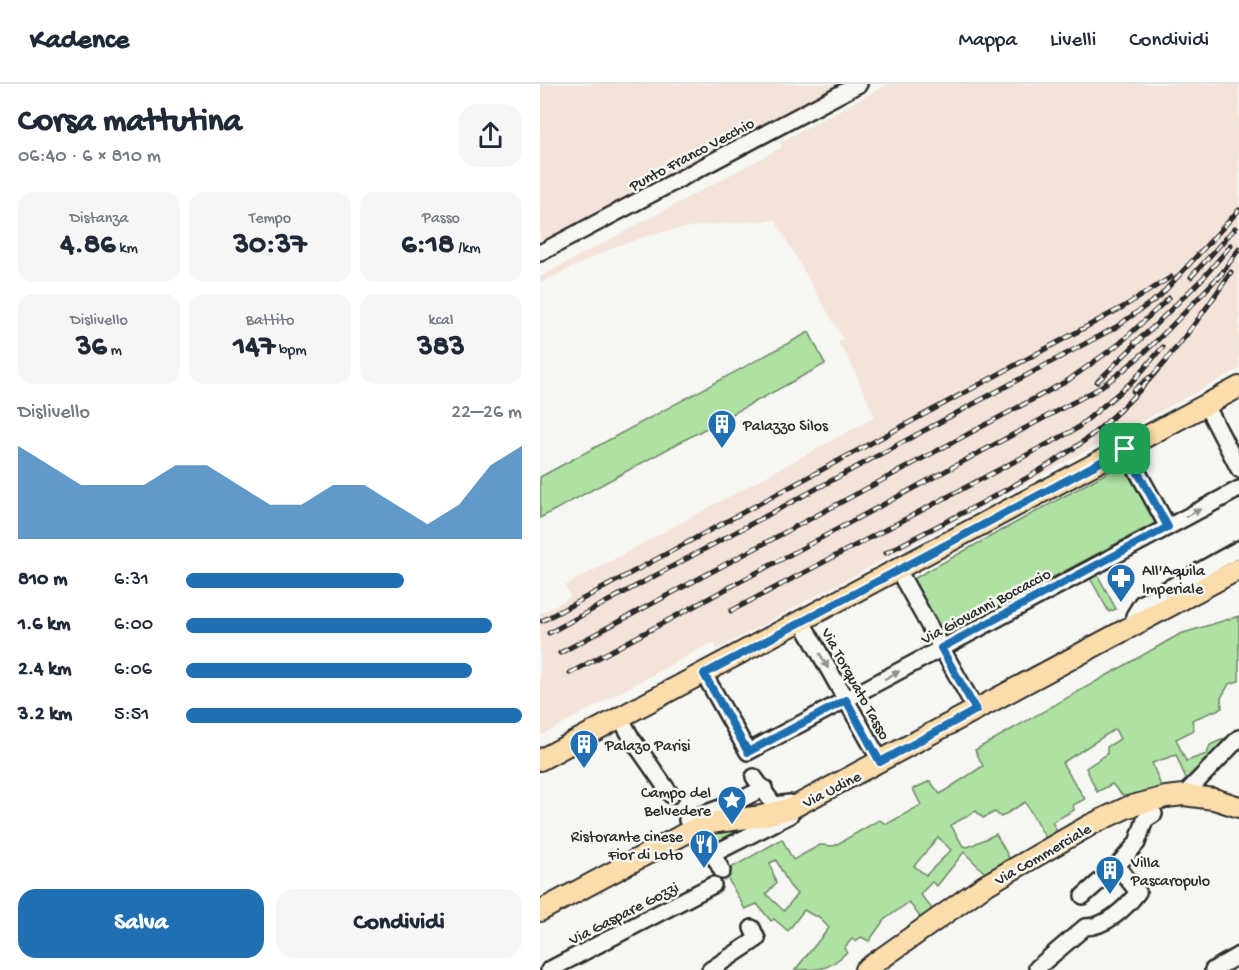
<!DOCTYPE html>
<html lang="it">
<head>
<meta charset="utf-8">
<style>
  :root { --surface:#fff; --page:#f6f6f7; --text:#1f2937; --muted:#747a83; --line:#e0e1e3; --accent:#1f6fb2 }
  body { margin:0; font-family:"Gochi Hand",sans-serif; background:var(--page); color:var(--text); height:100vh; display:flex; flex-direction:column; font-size:22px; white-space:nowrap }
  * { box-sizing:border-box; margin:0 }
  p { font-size:20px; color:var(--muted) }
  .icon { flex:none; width:33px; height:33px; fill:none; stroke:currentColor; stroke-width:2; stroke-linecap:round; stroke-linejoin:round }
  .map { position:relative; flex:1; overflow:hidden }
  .details { display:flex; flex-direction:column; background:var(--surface); width:540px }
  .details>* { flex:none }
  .pin { position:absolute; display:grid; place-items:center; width:51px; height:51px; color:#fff; margin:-26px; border-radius:12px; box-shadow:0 3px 9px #0006 }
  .round { display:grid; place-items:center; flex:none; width:63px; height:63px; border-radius:18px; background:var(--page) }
  .overview { display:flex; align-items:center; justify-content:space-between; height:102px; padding:0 18px }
  h1 { font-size:33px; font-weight:700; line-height:45px }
  .figures { display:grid; grid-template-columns:repeat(3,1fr); gap:9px; height:102px; padding:6px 18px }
  .figures div { display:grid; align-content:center; border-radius:15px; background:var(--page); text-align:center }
  .figures b { font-size:30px; font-weight:700 }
  .figures small { font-size:16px; font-weight:400 }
  .figures p { font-size:16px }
  .chart { height:168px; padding:12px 18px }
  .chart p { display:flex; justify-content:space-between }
  .chart svg { width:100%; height:108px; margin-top:6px; fill:var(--accent); opacity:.7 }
  .action { display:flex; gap:12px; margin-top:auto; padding:12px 18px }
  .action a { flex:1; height:69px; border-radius:18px; background:var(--accent); color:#fff; font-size:24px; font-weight:700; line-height:69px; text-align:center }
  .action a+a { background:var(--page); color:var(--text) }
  ul { padding:0 18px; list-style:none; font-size:20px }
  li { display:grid; grid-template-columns:96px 72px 1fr; align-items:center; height:45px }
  li i { height:15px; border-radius:8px; background:var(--accent) }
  header { display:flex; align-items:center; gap:36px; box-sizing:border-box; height:84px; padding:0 30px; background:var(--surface); border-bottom:2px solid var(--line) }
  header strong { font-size:28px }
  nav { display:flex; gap:33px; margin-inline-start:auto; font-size:21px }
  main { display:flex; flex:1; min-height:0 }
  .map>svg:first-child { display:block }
  .built { fill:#f3e3d9 }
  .green { fill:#aee1a2; stroke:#6c8666; stroke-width:1.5; fill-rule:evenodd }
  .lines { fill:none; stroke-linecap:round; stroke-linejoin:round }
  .minor-casing { stroke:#2b2b2b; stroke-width:20 }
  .major-casing { stroke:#2b2b2b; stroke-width:24 }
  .minor { stroke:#f6f6f2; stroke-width:15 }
  .major { stroke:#fbddab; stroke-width:20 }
  .rail-casing { stroke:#2b2b2b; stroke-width:5 }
  .rail { stroke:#f6f6f2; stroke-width:3; stroke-dasharray:9; stroke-linecap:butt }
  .oneway { fill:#90908e }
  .route-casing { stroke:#fff; stroke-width:12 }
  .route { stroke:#1f6fb2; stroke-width:8 }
  .labels { text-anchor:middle; stroke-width:5; stroke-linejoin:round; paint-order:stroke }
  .street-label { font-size:16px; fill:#2b2b2b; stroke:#f6f6f2 }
  .poi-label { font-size:16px; fill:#2b2b2b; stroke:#f6f6f2; text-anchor:start }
</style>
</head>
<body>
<header>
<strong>Kadence</strong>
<nav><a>Mappa</a><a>Livelli</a><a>Condividi</a></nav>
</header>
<main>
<section class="details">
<div class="overview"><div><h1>Corsa mattutina</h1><p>06:40 · 6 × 810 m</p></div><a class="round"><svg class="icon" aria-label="share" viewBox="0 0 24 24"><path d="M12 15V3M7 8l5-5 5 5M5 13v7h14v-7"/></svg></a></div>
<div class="figures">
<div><p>Distanza</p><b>4.86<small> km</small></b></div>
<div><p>Tempo</p><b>30:37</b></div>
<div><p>Passo</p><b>6:18<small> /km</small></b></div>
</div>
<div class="figures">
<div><p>Dislivello</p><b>36<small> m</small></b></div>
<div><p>Battito</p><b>147<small> bpm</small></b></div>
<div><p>kcal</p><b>383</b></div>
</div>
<div class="chart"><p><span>Dislivello</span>22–26 m</p>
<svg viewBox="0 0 160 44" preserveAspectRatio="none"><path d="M0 44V6L10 14L20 22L30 22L40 22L50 14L60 14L70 22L80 30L90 30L100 22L110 22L120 30L130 38L140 30L150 14L160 6V44z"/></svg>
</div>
<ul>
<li><b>810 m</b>6:31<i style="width:65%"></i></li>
<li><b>1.6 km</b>6:00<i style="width:91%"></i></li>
<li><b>2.4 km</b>6:06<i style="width:85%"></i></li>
<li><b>3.2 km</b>5:51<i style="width:100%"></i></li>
</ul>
<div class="action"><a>Salva</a><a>Condividi</a></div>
</section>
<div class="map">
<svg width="699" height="886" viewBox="0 0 699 886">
  <rect width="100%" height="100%" fill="#f6f6f2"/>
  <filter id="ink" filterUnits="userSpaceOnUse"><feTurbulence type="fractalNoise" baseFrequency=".0167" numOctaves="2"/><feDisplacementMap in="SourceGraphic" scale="12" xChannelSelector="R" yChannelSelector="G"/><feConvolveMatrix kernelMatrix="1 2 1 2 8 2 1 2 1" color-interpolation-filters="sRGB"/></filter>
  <g filter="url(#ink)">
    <g class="built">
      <polygon points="0,0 303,0 0,160"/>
      <polygon points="348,0 699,0 699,285 177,565 174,559 171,559 0,652 0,530 31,513 25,502 335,333 308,273 298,259 303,255 235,136 156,142 116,149 74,163 0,199 0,193 242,63 240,58"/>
    </g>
    <g class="green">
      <polygon points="269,248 285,280 0,434 0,393"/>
      <polygon points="583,380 615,439 404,551 373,495"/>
      <polygon points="557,490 576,525 569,528 550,494"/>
      <path d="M699 532V597L689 600 681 614 682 624 652 636 654 646 636 655 646 677 667 670 670 661 690 652 646 695 636 671 612 679 623 707 588 717 572 700 557 708 546 684 567 670V663L580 655 575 645 522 679 545 715 533 721 534 726 512 738 520 753 509 760 485 718 461 733 455 728 443 734 436 727 411 741 423 762 428 763 456 750 473 781 450 794 424 768 397 802 392 798 380 810 394 827 382 836 369 818 344 836 329 857 321 853 316 858 312 855 304 864 307 868C288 886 282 886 255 886L289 844 278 832H274L264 826 248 847 234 835 231 837 217 820 205 825 184 788 242 755 253 776 280 761 294 762 339 736 347 740 381 721 373 705 390 697 400 710 443 682 435 666 640 550ZM398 753 411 766 386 791 374 782ZM236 776 249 801 257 810 244 827 226 810 236 799 230 779Z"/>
      <polygon points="214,737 172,762 163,747"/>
    </g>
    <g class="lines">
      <g class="minor-casing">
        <g id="minor">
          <polyline points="0,169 319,0"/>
          <polyline points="666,321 699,385"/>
          <polyline points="585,365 628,443"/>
          <polyline points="358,486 436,626"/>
          <polyline points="262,538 341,678"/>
          <polyline points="595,541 594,532 602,519 699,465"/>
          <polyline points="164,590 208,668 699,405"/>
          <polyline points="80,633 92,655 131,711"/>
          <polyline points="214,693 234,721 250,719"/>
          <polyline points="644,711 699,654"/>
          <polyline points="147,736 194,719 224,704"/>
          <polyline points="156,752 173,770 182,787"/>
          <polyline points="173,770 250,731"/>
          <polyline points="543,812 577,782"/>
          <path d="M497 884 545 843C566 843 586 824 598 808L577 782 597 759 605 736 614 730"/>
          <polyline points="9,886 173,801"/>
          <polyline points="170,886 217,855 212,844"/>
          <polyline points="673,886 699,871"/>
        </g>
      </g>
      <g class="major-casing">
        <g id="major">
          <polyline points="0,676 699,303"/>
          <polyline points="0,827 163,740 222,732 252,724 699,485"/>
          <polyline points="325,886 444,802 550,741 588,723 626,713 644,711 674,715 699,723"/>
        </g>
      </g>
      <use href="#minor" class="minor"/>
      <use href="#major" class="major"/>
      <g class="rail-casing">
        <g id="rail">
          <polyline points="651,193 695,144"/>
          <polyline points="678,195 699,165"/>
          <polyline points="594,259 613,244"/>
          <polyline points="557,298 664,193 691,161"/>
          <polyline points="593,307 610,293"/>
          <path d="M346 469C407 436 472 406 530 367 592 325 650 250 691 188"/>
          <polyline points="191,527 536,345 594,296 623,263"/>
          <polyline points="2,537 583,223 631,193"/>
          <polyline points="9,549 576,243 620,212 699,126"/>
          <polyline points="20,569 527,297 579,260 629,214"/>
          <path d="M30 589 556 306C605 274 641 232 681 190"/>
        </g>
      </g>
      <use href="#rail" class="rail"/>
    </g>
    <defs><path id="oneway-solid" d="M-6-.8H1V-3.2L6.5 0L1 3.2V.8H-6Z" transform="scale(1.5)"/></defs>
    <g class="oneway">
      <use href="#oneway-solid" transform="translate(653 429) rotate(-28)"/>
      <use href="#oneway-solid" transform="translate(284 577) rotate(60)"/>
      <use href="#oneway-solid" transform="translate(352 591) rotate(-28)"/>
    </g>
  </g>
  <g class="lines" filter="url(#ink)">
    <g class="route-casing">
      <polygon id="route" points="585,365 628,443 401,564 436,626 340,678 306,616 208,668 164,590"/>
    </g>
    <use href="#route" class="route"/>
  </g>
  <defs>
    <g id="building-pin" transform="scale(1.5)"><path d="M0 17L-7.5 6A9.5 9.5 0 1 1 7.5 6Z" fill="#1f6fb2" stroke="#f6f6f2"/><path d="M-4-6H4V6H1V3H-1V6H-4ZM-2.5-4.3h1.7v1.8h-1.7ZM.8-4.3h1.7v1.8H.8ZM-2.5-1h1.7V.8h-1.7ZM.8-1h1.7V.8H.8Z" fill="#fff"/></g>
    <g id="pharmacy-pin" transform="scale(1.5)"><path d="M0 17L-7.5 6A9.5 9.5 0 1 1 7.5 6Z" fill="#1f6fb2" stroke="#f6f6f2"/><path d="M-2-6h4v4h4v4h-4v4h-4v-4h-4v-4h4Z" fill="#fff"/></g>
    <g id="sight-pin" transform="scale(1.5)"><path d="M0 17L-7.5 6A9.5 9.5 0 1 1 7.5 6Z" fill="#1f6fb2" stroke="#f6f6f2"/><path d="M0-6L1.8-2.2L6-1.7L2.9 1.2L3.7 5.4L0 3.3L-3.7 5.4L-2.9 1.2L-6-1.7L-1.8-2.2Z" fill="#fff"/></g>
    <g id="restaurant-pin" transform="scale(1.5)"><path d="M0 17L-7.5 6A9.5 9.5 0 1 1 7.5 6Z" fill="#1f6fb2" stroke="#f6f6f2"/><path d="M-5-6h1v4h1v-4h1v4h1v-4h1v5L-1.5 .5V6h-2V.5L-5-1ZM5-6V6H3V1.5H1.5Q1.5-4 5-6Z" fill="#fff"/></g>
  </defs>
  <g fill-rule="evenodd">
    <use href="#building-pin" x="182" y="340"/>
    <use href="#pharmacy-pin" x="581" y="494"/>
    <use href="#building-pin" x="44" y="660"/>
    <use href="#sight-pin" x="192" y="716"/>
    <use href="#restaurant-pin" x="164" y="760"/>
    <use href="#building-pin" x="570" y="786"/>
  </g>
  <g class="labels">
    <g class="street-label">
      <text transform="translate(151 69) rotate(-28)" y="6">Punto Franco Vecchio</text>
      <text transform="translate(445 521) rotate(-28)" y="6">Via Giovanni Boccaccio</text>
      <text transform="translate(317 599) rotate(61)" y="6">Via Torquato Tasso</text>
      <text transform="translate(291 704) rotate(-27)" y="6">Via Udine</text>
      <text transform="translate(502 769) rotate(-30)" y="6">Via Commerciale</text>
      <text transform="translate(83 828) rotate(-27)" y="6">Via Gaspare Gozzi</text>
    </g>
    <g class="poi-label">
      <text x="203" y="346">Palazzo Silos</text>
      <text x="602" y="491">All'Aquila<tspan x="602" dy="18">Imperiale</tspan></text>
      <text x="65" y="666">Palazo Parisi</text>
      <text x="171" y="713" text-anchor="end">Campo del<tspan x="171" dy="18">Belvedere</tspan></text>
      <text x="143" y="757" text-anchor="end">Ristorante cinese<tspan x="143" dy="18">Fior di Loto</tspan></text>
      <text x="591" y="783">Villa<tspan x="591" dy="18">Pascaropulo</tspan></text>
    </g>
  </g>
</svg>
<div class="pin" style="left:585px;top:365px;background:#1e9e55"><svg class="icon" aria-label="arrive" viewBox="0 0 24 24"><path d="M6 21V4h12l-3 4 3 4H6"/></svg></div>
</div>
</main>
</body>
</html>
